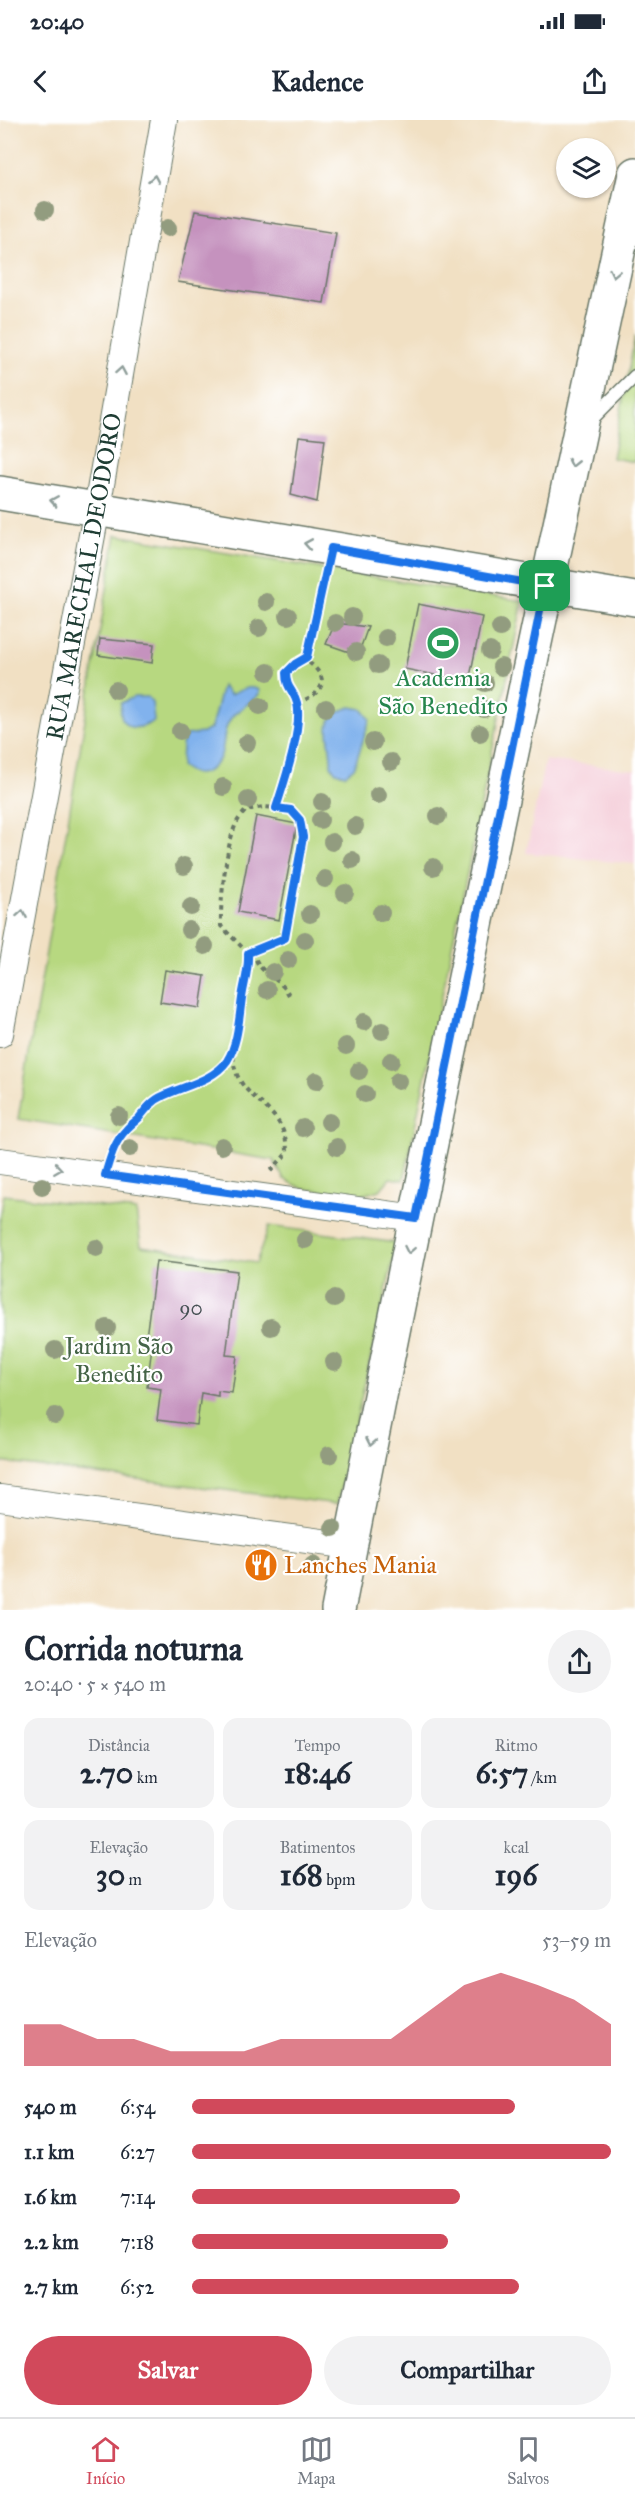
<!DOCTYPE html>
<html lang="pt">
<head>
<meta charset="utf-8">
<style>
  :root { --surface:#fff; --page:#f2f2f3; --text:#1f2937; --muted:#747a83; --line:#e0e1e3; --accent:#d1495b }
  body { margin:0; font-family:"IM FELL Great Primer",serif; background:var(--page); color:var(--text); height:100vh; display:flex; flex-direction:column; font-size:22px; white-space:nowrap }
  * { box-sizing:border-box; margin:0 }
  p { font-size:20px; color:var(--muted) }
  .icon { flex:none; width:33px; height:33px; fill:none; stroke:currentColor; stroke-width:2; stroke-linecap:round; stroke-linejoin:round }
  .map { position:relative; height:1490px; overflow:hidden }
  .sheet { display:flex; flex-direction:column; background:var(--surface); flex:1 }
  .sheet>* { flex:none }
  .buttons { position:absolute; left:556px; top:18px; display:grid; gap:12px }
  .buttons a { display:grid; place-items:center; width:60px; height:60px; border-radius:50%; background:var(--surface); box-shadow:0 2px 4px #0004; font-size:30px }
  .pin { position:absolute; display:grid; place-items:center; width:51px; height:51px; color:#fff; margin:-26px; border-radius:12px; box-shadow:0 3px 9px #0006 }
  .round { display:grid; place-items:center; flex:none; width:63px; height:63px; border-radius:32px; background:var(--page) }
  .summary { display:flex; align-items:center; justify-content:space-between; height:102px; padding:0 24px }
  h1 { font-size:33px; font-weight:700; line-height:45px }
  .stats { display:grid; grid-template-columns:repeat(3,1fr); gap:9px; height:102px; padding:6px 24px }
  .stats div { display:grid; align-content:center; border-radius:15px; background:var(--page); text-align:center }
  .stats b { font-size:30px; font-weight:700 }
  .stats small { font-size:16px; font-weight:400 }
  .stats p { font-size:16px }
  .chart { height:168px; padding:12px 24px }
  .chart p { display:flex; justify-content:space-between }
  .chart svg { width:100%; height:108px; margin-top:6px; fill:var(--accent); opacity:.7 }
  .button { display:flex; gap:12px; margin-top:auto; padding:12px 24px }
  .button a { flex:1; height:69px; border-radius:36px; background:var(--accent); color:#fff; font-size:24px; font-weight:700; line-height:69px; text-align:center }
  .button a+a { background:var(--page); color:var(--text) }
  ul { padding:0 24px; list-style:none; font-size:20px }
  li { display:grid; grid-template-columns:96px 72px 1fr; align-items:center; height:45px }
  li i { height:15px; border-radius:8px; background:var(--accent) }
  .status { display:flex; justify-content:space-between; align-items:center; height:42px; padding:0 30px; background:var(--surface); direction:ltr }
  .status svg { height:16px; fill:currentColor }
  header { display:flex; justify-content:space-between; align-items:center; height:78px; padding:0 24px; background:var(--surface); font-size:27px; font-weight:700 }
  .tabs { display:flex; justify-content:space-around; align-items:center; height:84px; border-top:2px solid var(--line); background:var(--surface); font-size:16px; color:var(--muted) }
  .tabs a { display:grid; justify-items:center; gap:3px }
  .tabs .on { color:var(--accent) }
  .map>svg:first-child { display:block }
  .built { fill:#f5cfda }
  .green { fill:#b7d880; stroke:#6b8a5a; stroke-width:1.5 }
  .water { fill:#81b2ed; stroke:#507890; stroke-width:1.5 }
  .building { fill:#c592be }
  .lines { fill:none; stroke-linecap:round; stroke-linejoin:round }
  .service-casing { stroke:#687666; stroke-width:15 }
  .minor-casing { stroke:#687666; stroke-width:28 }
  .secondary-casing { stroke:#687666; stroke-width:36 }
  .path { stroke:#687666; stroke-width:4; stroke-dasharray:4.5 4.5; stroke-linecap:butt }
  .service { stroke:#fff; stroke-width:12 }
  .minor { stroke:#fff; stroke-width:26 }
  .secondary { stroke:#fff; stroke-width:33 }
  .tree { fill:#929c7f }
  .oneway { stroke:#8f9e9a }
  .route-casing { stroke:#fff; stroke-width:12 }
  .route { stroke:#1a73e8; stroke-width:8 }
  .labels { text-anchor:middle; stroke-width:4.5; stroke-linejoin:round; paint-order:stroke }
  .number-label { font-size:21px; fill:#485256 }
  .street-label { font-size:24px; fill:#1f3d34; stroke:#fff }
  .leisure-label { font-size:24px; fill:#27864d; stroke:#fff }
  .park-label { font-size:24px; fill:#456447; stroke:#fff }
  .food-label { font-size:24px; fill:#c56008; stroke:#fff; text-anchor:start }
</style>
</head>
<body>
<div class="status"><b>20:40</b><svg viewBox="0 0 49 12"><path d="M0 12V9h3v3zM5 12V6h3v6zM10 12V3h3v9zM15 12V0h3v12zM26 1h20v11H26zM47 4h2v5h-2z"/></svg></div>
<header><svg class="icon" aria-label="back" viewBox="0 0 24 24"><path d="M15 5l-7 7 7 7"/></svg>Kadence<svg class="icon" aria-label="share" viewBox="0 0 24 24"><path d="M12 15V3M7 8l5-5 5 5M5 13v7h14v-7"/></svg></header>
<div class="map">
<svg width="635" height="1490" viewBox="0 0 635 1490">
  <rect width="100%" height="100%" fill="#fff"/>
  <filter id="ink" filterUnits="userSpaceOnUse"><feTurbulence type="fractalNoise" baseFrequency=".0167" numOctaves="2"/><feDisplacementMap in="SourceGraphic" scale="12" xChannelSelector="R" yChannelSelector="G"/><feConvolveMatrix kernelMatrix="1 2 1 2 8 2 1 2 1" color-interpolation-filters="sRGB"/></filter>
  <filter id="wash" filterUnits="userSpaceOnUse"><feTurbulence type="fractalNoise" baseFrequency=".008" numOctaves="4" result="noise"/><feDisplacementMap in="SourceGraphic" scale="24" xChannelSelector="R" yChannelSelector="G"/><feGaussianBlur stdDeviation="1.35" result="paint"/><feColorMatrix in="noise" values="0 0 0 0 0 0 0 0 0 0 0 0 0 0 0 0 0 1.4 0 .05"/><feComposite in="paint" operator="in"/></filter>
  <g filter="url(#wash)">
    <rect width="100%" height="100%" fill="#f1e0c3"/>
    <polygon class="built" points="545,640 635,650 635,744 526,733"/>
    <g class="green">
      <polygon points="635,216 635,342 612,338"/>
      <polygon points="116,415 523,481 404,1060 390,1058 380,1070 362,1075 303,1069 284,1059 273,1040 18,999"/>
      <polygon points="4,1075 136,1091 141,1126 256,1143 269,1106 397,1123 337,1384 0,1342 0,1097"/>
    </g>
    <g class="water">
      <path d="M222 566 230 575C240 571 248 564 259 570V574C252 583 236 590 231 598 218 616 231 638 206 652 196 657 189 652 181 646L182 625 186 615 203 613 211 608Z"/>
      <path d="M134 577H148L152 582 154 601C134 613 118 609 121 583Z"/>
      <path d="M351 587 362 589 370 599 354 648 345 655 336 652 331 646C333 618 314 598 351 587Z"/>
    </g>
    <g id="blocks">
      <g class="building">
        <polygon points="195,91 336,113 324,183 178,162"/>
        <polygon points="299,316 325,319 317,382 291,375"/>
        <polygon points="418,484 482,497 469,562 405,549"/>
        <polygon points="335,503 368,507 358,535 326,524"/>
        <polygon points="100,519 154,524 152,543 98,535"/>
        <polygon points="256,696 297,704 279,800 238,792"/>
        <polygon points="165,850 205,856 200,888 160,882"/>
        <polygon points="156,1141 237,1151 226,1235 237,1236 232,1273 218,1271 218,1276 201,1273 197,1305 157,1300 161,1269 147,1267 152,1226 145,1225"/>
      </g>
    </g>
  </g>
  <g filter="url(#ink)">
    <use href="#blocks" fill-opacity="0" stroke="#687666" stroke-width="1.5"/>
    <g class="lines">
      <g class="service-casing">
        <polyline id="service" points="591,300 635,256"/>
      </g>
      <g class="minor-casing">
        <g id="minor">
          <path id="s1" d="M0 914 97 388 164 0"/>
          <polyline points="0,1041 416,1098"/>
          <polyline points="0,1378 351,1426"/>
        </g>
      </g>
      <g class="secondary-casing">
        <g id="secondary">
          <polyline points="0,373 635,479"/>
          <path d="M338 1490C431 1010 532 532 635 54"/>
        </g>
      </g>
      <g class="path">
        <path d="M297 583C322 574 333 560 307 541L308 537"/>
        <path d="M253 831C259 857 278 854 289 875"/>
        <polyline points="248,833 285,818 303,717 300,700 291,690 276,688"/>
        <path d="M234 927C227 983 287 978 287 1033L268 1054"/>
        <path d="M112 1032C117 1019 147 985 159 977 180 964 212 963 227 940 238 923 239 898 242 878 244 862 249 850 248 833L221 806C220 783 226 722 237 702 239 698 243 694 246 690L263 687 276 688C284 663 303 608 297 583 294 570 286 569 286 553L295 544 307 537 325 455"/>
      </g>
      <use href="#service" class="service"/>
      <use href="#minor" class="minor"/>
      <use href="#secondary" class="secondary"/>
    </g>
    <g class="tree">
      <circle cx="45" cy="90" r="9"/>
      <circle cx="168" cy="108" r="9"/>
      <circle cx="266" cy="482" r="9"/>
      <circle cx="288" cy="496" r="9"/>
      <circle cx="352" cy="497" r="9"/>
      <circle cx="335" cy="503" r="9"/>
      <circle cx="259" cy="508" r="9"/>
      <circle cx="500" cy="508" r="9"/>
      <circle cx="386" cy="518" r="9"/>
      <circle cx="490" cy="531" r="9"/>
      <circle cx="356" cy="532" r="9"/>
      <circle cx="378" cy="545" r="9"/>
      <circle cx="501" cy="547" r="9"/>
      <circle cx="268" cy="552" r="9"/>
      <circle cx="485" cy="563" r="9"/>
      <circle cx="116" cy="570" r="9"/>
      <circle cx="260" cy="586" r="9"/>
      <circle cx="326" cy="588" r="9"/>
      <circle cx="484" cy="589" r="9"/>
      <circle cx="180" cy="611" r="9"/>
      <circle cx="480" cy="613" r="9"/>
      <circle cx="373" cy="622" r="9"/>
      <circle cx="247" cy="623" r="9"/>
      <circle cx="391" cy="642" r="9"/>
      <circle cx="223" cy="667" r="9"/>
      <circle cx="378" cy="675" r="9"/>
      <circle cx="248" cy="680" r="9"/>
      <circle cx="322" cy="682" r="9"/>
      <circle cx="438" cy="696" r="9"/>
      <circle cx="320" cy="700" r="9"/>
      <circle cx="355" cy="706" r="9"/>
      <circle cx="332" cy="722" r="9"/>
      <circle cx="352" cy="740" r="9"/>
      <circle cx="184" cy="746" r="9"/>
      <circle cx="433" cy="747" r="9"/>
      <circle cx="325" cy="759" r="9"/>
      <circle cx="345" cy="773" r="9"/>
      <circle cx="191" cy="787" r="9"/>
      <circle cx="381" cy="793" r="9"/>
      <circle cx="310" cy="794" r="9"/>
      <circle cx="189" cy="810" r="9"/>
      <circle cx="305" cy="820" r="9"/>
      <circle cx="205" cy="826" r="9"/>
      <circle cx="288" cy="840" r="9"/>
      <circle cx="273" cy="852" r="9"/>
      <circle cx="267" cy="870" r="9"/>
      <circle cx="364" cy="902" r="9"/>
      <circle cx="382" cy="911" r="9"/>
      <circle cx="346" cy="926" r="9"/>
      <circle cx="391" cy="941" r="9"/>
      <circle cx="359" cy="951" r="9"/>
      <circle cx="316" cy="961" r="9"/>
      <circle cx="398" cy="961" r="9"/>
      <circle cx="365" cy="974" r="9"/>
      <circle cx="119" cy="996" r="9"/>
      <circle cx="329" cy="1002" r="9"/>
      <circle cx="303" cy="1008" r="9"/>
      <circle cx="222" cy="1026" r="9"/>
      <circle cx="337" cy="1027" r="9"/>
      <circle cx="130" cy="1028" r="9"/>
      <circle cx="42" cy="1066" r="9"/>
      <circle cx="305" cy="1120" r="9"/>
      <circle cx="96" cy="1128" r="9"/>
      <circle cx="334" cy="1179" r="9"/>
      <circle cx="271" cy="1207" r="9"/>
      <circle cx="107" cy="1208" r="9"/>
      <circle cx="55" cy="1230" r="9"/>
      <circle cx="334" cy="1242" r="9"/>
      <circle cx="55" cy="1296" r="9"/>
      <circle cx="329" cy="1335" r="9"/>
      <circle cx="333" cy="1408" r="9"/>
      <circle cx="313" cy="1445" r="9"/>
    </g>
    <defs><path id="oneway-chevron" d="M-2-3.5L2.5 0L-2 3.5" fill="none" stroke-width="1.6" stroke-linecap="round" stroke-linejoin="round" transform="scale(1.5)"/></defs>
    <g class="oneway">
      <use href="#oneway-chevron" transform="translate(154 59) rotate(-80)"/>
      <use href="#oneway-chevron" transform="translate(614 153) rotate(102)"/>
      <use href="#oneway-chevron" transform="translate(121 251) rotate(-80)"/>
      <use href="#oneway-chevron" transform="translate(573 343) rotate(103)"/>
      <use href="#oneway-chevron" transform="translate(54 381) rotate(-171)"/>
      <use href="#oneway-chevron" transform="translate(308 424) rotate(-170)"/>
      <use href="#oneway-chevron" transform="translate(22 794) rotate(-80)"/>
      <use href="#oneway-chevron" transform="translate(58 1049) rotate(8)"/>
      <use href="#oneway-chevron" transform="translate(409 1130) rotate(101)"/>
      <use href="#oneway-chevron" transform="translate(371 1322) rotate(101)"/>
    </g>
  </g>
  <g class="lines" filter="url(#ink)">
    <g class="route-casing">
      <path id="route" d="M331 428 545 466 416 1098 105 1055C110 1039 114 1022 126 1010 130 1005 135 1002 139 998 146 989 153 980 163 976 183 966 213 961 227 941 238 924 239 898 242 878 244 863 249 850 248 833L285 818 303 717 300 700 291 690 276 688C284 663 303 608 297 583 294 570 286 569 286 553L295 544 307 537Z"/>
    </g>
    <use href="#route" class="route"/>
  </g>
  <defs>
    <g id="stadium-disc" transform="scale(1.725)"><circle r="9.5" fill="#2e9e5b" stroke="#fff"/><path d="M0-5a6.5 5 0 1 0 0 10a6.5 5 0 1 0 0-10ZM-3.5-1.8h7v3.6h-7Z" fill="#fff"/></g>
    <g id="restaurant-disc" transform="scale(1.725)"><circle r="9.5" fill="#e8710a" stroke="#fff"/><path d="M-5-6h1v4h1v-4h1v4h1v-4h1v5L-1.5 .5V6h-2V.5L-5-1ZM5-6V6H3V1.5H1.5Q1.5-4 5-6Z" fill="#fff"/></g>
  </defs>
  <g fill-rule="evenodd">
    <use href="#stadium-disc" x="443" y="523"/>
    <use href="#restaurant-disc" x="261" y="1445"/>
  </g>
  <g class="labels">
    <g class="number-label">
      <text x="191" y="1195">90</text>
    </g>
    <g class="street-label">
      <text dy="8" stroke="none"><textPath href="#s1" startOffset="465">RUA MARECHAL DEODORO</textPath></text>
    </g>
    <g class="leisure-label">
      <text x="443" y="566">Academia<tspan x="443" dy="28">São Benedito</tspan></text>
    </g>
    <g class="park-label">
      <text x="119" y="1234">Jardim São<tspan x="119" dy="28">Benedito</tspan></text>
    </g>
    <g class="food-label">
      <text x="284" y="1453">Lanches Mania</text>
    </g>
  </g>
</svg>
<div class="buttons">
<a><svg class="icon" aria-label="layers" viewBox="0 0 24 24"><path d="M12 4l9 5-9 5-9-5zM3 14l9 5 9-5"/></svg></a>
</div>
<div class="pin" style="left:545px;top:466px;background:#1e9e55"><svg class="icon" aria-label="arrive" viewBox="0 0 24 24"><path d="M6 21V4h12l-3 4 3 4H6"/></svg></div>
</div>
<section class="sheet">
<div class="summary"><div><h1>Corrida noturna</h1><p>20:40 · 5 × 540 m</p></div><a class="round"><svg class="icon" aria-label="share" viewBox="0 0 24 24"><path d="M12 15V3M7 8l5-5 5 5M5 13v7h14v-7"/></svg></a></div>
<div class="stats">
<div><p>Distância</p><b>2.70<small> km</small></b></div>
<div><p>Tempo</p><b>18:46</b></div>
<div><p>Ritmo</p><b>6:57<small> /km</small></b></div>
</div>
<div class="stats">
<div><p>Elevação</p><b>30<small> m</small></b></div>
<div><p>Batimentos</p><b>168<small> bpm</small></b></div>
<div><p>kcal</p><b>196</b></div>
</div>
<div class="chart"><p><span>Elevação</span>53–59 m</p>
<svg viewBox="0 0 160 44" preserveAspectRatio="none"><path d="M0 44V27L10 27L20 33L30 33L40 38L50 38L60 38L70 33L80 33L90 33L100 33L110 22L120 11L130 6L140 11L150 17L160 27V44z"/></svg>
</div>
<ul>
<li><b>540 m</b>6:54<i style="width:77%"></i></li>
<li><b>1.1 km</b>6:27<i style="width:100%"></i></li>
<li><b>1.6 km</b>7:14<i style="width:64%"></i></li>
<li><b>2.2 km</b>7:18<i style="width:61%"></i></li>
<li><b>2.7 km</b>6:52<i style="width:78%"></i></li>
</ul>
<div class="button"><a>Salvar</a><a>Compartilhar</a></div>
</section>
<nav class="tabs">
<a class="on"><svg class="icon" aria-label="home" viewBox="0 0 24 24"><path d="M3 11l9-7 9 7M6 9v11h12V9"/></svg>Início</a>
<a><svg class="icon" aria-label="map" viewBox="0 0 24 24"><path d="M3 6l6-2 6 2 6-2v14l-6 2-6-2-6 2zM9 4v14M15 6v14"/></svg>Mapa</a>
<a><svg class="icon" aria-label="saved" viewBox="0 0 24 24"><path d="M7 4h10v16l-5-4-5 4z"/></svg>Salvos</a>
</nav>
</body>
</html>
